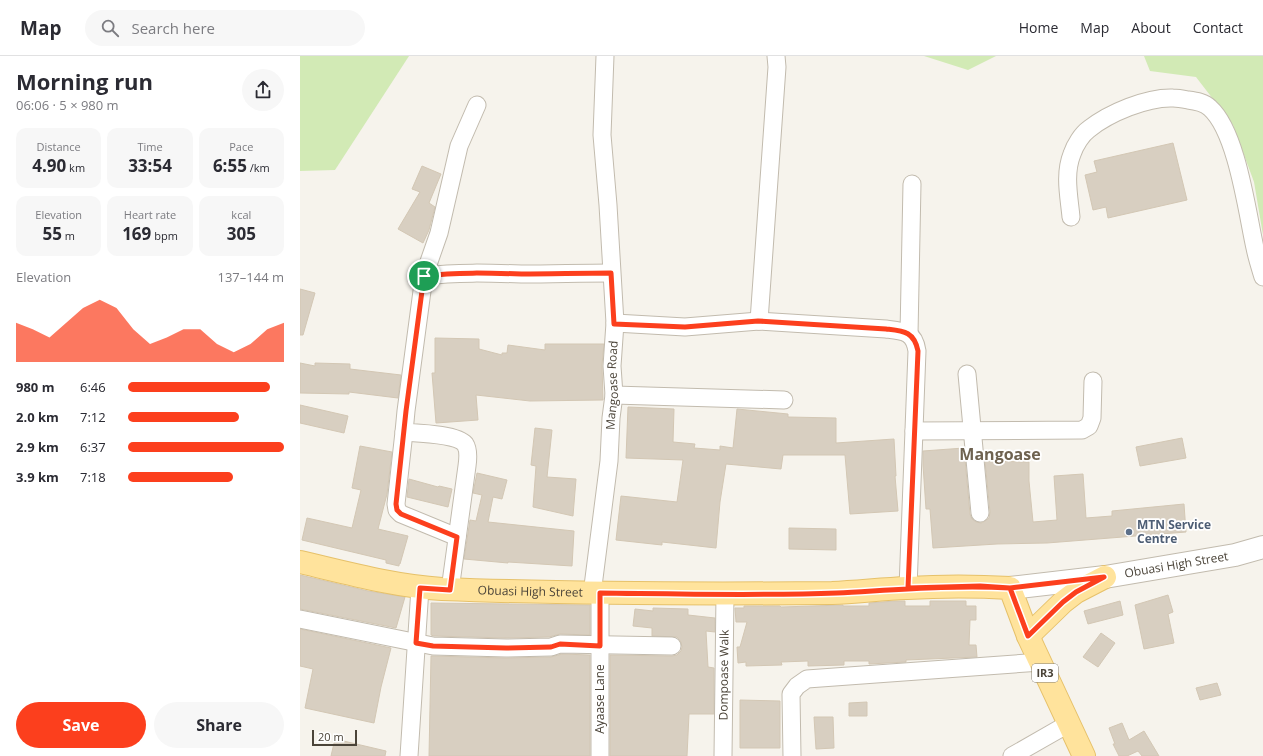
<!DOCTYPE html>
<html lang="en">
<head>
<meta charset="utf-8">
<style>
  :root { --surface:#fff; --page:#f7f7f7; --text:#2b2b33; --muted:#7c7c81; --line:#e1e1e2; --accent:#fc3f1d }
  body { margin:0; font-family:"Open Sans",sans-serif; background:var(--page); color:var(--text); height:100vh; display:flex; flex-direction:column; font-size:15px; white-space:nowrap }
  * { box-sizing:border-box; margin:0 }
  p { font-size:13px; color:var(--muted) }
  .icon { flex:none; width:22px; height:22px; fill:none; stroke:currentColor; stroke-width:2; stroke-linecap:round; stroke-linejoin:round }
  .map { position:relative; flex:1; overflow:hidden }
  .panel { display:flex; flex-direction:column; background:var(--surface); width:300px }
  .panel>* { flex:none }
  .scale { position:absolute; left:12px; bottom:10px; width:45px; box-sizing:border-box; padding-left:4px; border:2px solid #4b4439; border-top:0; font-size:11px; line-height:14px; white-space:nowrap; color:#4b4439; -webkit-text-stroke:3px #fff; paint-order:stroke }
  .pin { position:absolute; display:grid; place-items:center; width:34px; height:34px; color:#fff; margin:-17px; border:2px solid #fff; border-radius:50%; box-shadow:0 1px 4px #0007 }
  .round { display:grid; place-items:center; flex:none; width:42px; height:42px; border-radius:21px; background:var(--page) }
  .head { display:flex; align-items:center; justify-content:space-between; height:68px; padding:0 16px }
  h1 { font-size:22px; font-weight:700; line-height:30px }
  .metrics { display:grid; grid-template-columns:repeat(3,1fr); gap:6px; height:68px; padding:4px 16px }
  .metrics div { display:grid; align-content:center; border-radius:10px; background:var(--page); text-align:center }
  .metrics b { font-size:17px; font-weight:700 }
  .metrics small { font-size:11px; font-weight:400 }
  .metrics p { font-size:11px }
  .chart { height:112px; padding:8px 16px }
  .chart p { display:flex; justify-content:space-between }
  .chart svg { width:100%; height:72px; margin-top:4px; fill:var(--accent); opacity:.7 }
  .cta { display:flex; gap:8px; margin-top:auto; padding:8px 16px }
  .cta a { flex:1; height:46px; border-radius:24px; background:var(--accent); color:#fff; font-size:16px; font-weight:700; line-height:46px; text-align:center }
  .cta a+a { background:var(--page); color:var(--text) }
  ul { padding:0 16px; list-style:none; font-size:13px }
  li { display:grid; grid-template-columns:64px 48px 1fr; align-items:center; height:30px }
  li i { height:10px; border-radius:5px; background:var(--accent) }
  header { display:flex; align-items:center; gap:24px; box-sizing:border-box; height:56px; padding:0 20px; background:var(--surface); border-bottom:1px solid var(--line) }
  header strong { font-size:19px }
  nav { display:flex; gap:22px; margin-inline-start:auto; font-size:14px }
  .search { width:280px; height:36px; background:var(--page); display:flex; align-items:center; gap:10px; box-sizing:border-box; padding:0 14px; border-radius:22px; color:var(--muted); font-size:15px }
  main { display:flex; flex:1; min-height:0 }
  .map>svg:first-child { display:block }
  .green { fill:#d2eab5 }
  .building { fill:#d8cfc1; stroke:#d3c7b4 }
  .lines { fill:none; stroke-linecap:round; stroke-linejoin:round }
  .minor-casing { stroke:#c2bbae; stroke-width:19 }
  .tertiary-casing { stroke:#c2bbae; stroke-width:24 }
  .primary-casing { stroke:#e6c16a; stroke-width:24 }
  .minor { stroke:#fff; stroke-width:17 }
  .tertiary { stroke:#fff; stroke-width:22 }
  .primary { stroke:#ffe39c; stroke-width:22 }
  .route-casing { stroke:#fff; stroke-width:8 }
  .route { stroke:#fc3f1d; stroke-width:5 }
  .service-dot { fill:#5c6f8a; stroke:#fff; stroke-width:1.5 }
  .labels { text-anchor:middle; stroke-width:3.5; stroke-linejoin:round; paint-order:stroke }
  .shield { fill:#fff; stroke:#817c74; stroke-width:1 }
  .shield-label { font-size:11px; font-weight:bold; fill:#4b4439 }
  .street-label { font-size:12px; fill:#4b4439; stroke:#fff }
  .service-label { font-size:12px; font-weight:bold; fill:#4e5e75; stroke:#fff; text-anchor:start }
  .district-label { font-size:16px; font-weight:bold; fill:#6e6250; stroke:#fff }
</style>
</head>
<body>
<header>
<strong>Map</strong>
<div class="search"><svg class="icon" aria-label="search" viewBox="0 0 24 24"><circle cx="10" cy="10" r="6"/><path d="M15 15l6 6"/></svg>Search here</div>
<nav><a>Home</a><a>Map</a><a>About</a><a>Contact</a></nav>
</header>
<main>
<section class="panel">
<div class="head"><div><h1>Morning run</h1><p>06:06 · 5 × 980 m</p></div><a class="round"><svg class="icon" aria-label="share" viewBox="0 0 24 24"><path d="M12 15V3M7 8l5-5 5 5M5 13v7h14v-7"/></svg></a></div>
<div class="metrics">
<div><p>Distance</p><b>4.90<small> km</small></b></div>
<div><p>Time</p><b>33:54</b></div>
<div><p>Pace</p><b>6:55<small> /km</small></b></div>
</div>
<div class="metrics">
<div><p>Elevation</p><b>55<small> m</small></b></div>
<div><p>Heart rate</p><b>169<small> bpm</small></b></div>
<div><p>kcal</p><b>305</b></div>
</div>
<div class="chart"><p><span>Elevation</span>137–144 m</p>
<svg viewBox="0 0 160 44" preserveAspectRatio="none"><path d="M0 44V20L10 24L20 29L30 20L40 11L50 6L60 11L70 24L80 33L90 29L100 24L110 24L120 33L130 38L140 33L150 24L160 20V44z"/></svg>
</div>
<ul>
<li><b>980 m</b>6:46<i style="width:91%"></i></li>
<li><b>2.0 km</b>7:12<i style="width:71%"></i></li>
<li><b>2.9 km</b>6:37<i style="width:100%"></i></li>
<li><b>3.9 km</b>7:18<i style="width:67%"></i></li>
</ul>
<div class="cta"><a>Save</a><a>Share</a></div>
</section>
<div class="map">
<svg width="963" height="700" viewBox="0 0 963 700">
  <rect width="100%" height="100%" fill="#f6f3ec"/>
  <g class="green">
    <polygon points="0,0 109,0 35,114 0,115"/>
    <polygon points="624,0 696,0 668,14"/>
    <polygon points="844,0 963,0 963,179 954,126 933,69 896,21 850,15"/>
  </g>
  <g class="building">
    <polygon points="873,87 887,144 808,162 806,151 793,154 785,119 797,116 794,105"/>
    <polygon points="122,110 141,118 129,147 135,151 129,174 123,187 98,173 120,136 112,133"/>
    <polygon points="0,233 15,237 3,279 0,279"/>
    <polygon points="135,282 179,283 179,293 202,299 202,297 207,297 208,289 245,294 245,288 304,288 302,309 303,344 230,345 176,339 178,364 136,367 132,317 135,317"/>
    <polygon points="0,307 15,310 15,307 50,308 50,313 101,319 98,342 49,336 49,338 0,337"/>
    <polygon points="0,349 48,360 44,377 0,367"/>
    <polygon points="328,351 374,353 373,386 395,388 394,392 420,394 420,390 433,392 437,353 488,358 488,361 536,362 536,387 594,383 596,420 595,420 598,455 550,458 545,399 483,399 481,413 426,408 420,446 416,492 362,486 362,489 316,484 321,440 377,446 383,404 326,402"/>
    <polygon points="235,372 252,374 247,421 276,423 273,460 233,451 236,410 231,409"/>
    <polygon points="882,382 886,402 840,410 836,391"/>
    <polygon points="60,390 92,396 87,438 78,473 108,480 100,508 99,508 99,510 86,507 86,504 2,484 7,462 52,472 61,434 52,432"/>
    <polygon points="664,392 670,458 672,463 676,466 681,467 685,465 689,462 690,456 685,405 729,406 729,425 733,466 757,464 754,420 783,418 786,462 812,460 812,455 884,448 886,476 747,487 697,488 633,492 630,453 626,453 623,409 623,395"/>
    <polygon points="177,417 207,424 202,443 193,441 188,466 274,475 272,510 208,506 208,507 164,503 170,464 176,465 182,439 173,437"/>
    <polygon points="109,423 138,431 139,430 152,433 148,451 107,441"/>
    <polygon points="489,472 536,473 536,494 489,493"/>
    <polygon points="0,519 68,535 105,541 96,572 0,553"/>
    <polygon points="868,539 873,556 868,558 874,587 844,593 835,549"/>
    <polygon points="595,545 605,545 605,550 630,550 630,545 666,545 666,550 676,550 676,564 670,564 669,589 676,589 677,601 606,604 606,606 569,608 569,605 544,605 544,609 508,610 508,605 481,606 482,609 446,610 446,606 438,607 437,591 440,591 447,566 436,566 435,552 444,552 444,550 480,550 481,551 543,549 543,550 569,550 569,547"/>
    <polygon points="820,545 823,559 788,568 784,555"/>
    <polygon points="131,547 290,549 290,579 260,578 249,581 206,582 134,580 131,579"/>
    <polygon points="353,552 388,553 388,559 415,562 415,576 406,575 408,611 414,612 414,658 389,658 387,700 310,700 310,599 372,600 377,599 381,595 382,591 381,586 377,581 352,580 352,572 333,570 335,553 353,555"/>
    <polygon points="0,573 91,592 81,631 74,667 5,652 13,613 0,610"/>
    <polygon points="801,577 815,587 798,611 783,601"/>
    <polygon points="262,598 290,599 290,700 129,700 131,600 206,602 251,601"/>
    <polygon points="917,627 921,639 900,644 896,632"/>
    <polygon points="440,644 480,645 480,692 440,692"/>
    <polygon points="567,646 567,660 549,660 549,647"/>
    <polygon points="514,661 533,661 534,692 516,693"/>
    <polygon points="822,667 829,684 844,675 859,700 842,700 838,695 827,700 819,700 813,688 815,688 809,672"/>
    <polygon points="35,683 86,695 85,700 31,700"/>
  </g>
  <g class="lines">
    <g class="minor-casing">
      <g id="minor">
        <path d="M771 161C769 140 764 118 772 98 775 89 782 78 789 73 809 57 847 41 873 42 878 42 883 43 888 44 896 45 904 46 910 52 937 76 947 156 955 192 957 202 960 211 963 221"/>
        <path d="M124 220C157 216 189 217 222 218 252 218 281 217 311 217"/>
        <polyline points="459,265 477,11 476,0"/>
        <path d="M315 267 385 271 459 265 586 273C603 275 614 275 617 295L608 532"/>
        <polyline points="609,278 612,128"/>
        <polyline points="667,318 680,457"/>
        <polyline points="314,339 484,344"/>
        <polyline points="614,375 782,374 789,370 792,362 793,325"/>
        <polyline points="104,376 96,448 97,454 101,458 157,481"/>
        <path d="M150 534 167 410C168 403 169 394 165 388 157 378 117 377 104 376L106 355 124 220 139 177 159 90 177 49"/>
        <polyline points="300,537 300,700"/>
        <path id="s1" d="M292 538 309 405 311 362 314 339 312 310 315 267 308 149 302 79 305 0"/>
        <polyline points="0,563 133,590 206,592 251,591 260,588 372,590"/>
        <polyline points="109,700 120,532"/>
        <path id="s2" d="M423 700 425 538"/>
        <polyline points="492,700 491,638 497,630 507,623 741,606"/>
        <polyline points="712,700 768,668"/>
      </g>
    </g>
    <g class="tertiary-casing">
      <g id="tertiary">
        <path id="s3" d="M710 532 805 521 935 499 963 491"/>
      </g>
    </g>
    <g class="primary-casing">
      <g id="primary">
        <path id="s4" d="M0 506C47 517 94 530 142 533 272 538 402 538 532 537 557 536 582 533 607 532 641 530 676 530 710 532L728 580 784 700"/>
        <polyline points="728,580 763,546 776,536 805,521"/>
      </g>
    </g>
    <use href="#minor" class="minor"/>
    <use href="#tertiary" class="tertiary"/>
    <use href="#primary" class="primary"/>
  </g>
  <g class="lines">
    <g class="route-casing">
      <path id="route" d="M124 220 106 355 96 448 97 454 101 458 157 481 150 534 120 532 116 587 133 590 206 592 251 591 260 588 300 590V537C379 538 458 540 537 537 595 534 652 529 710 532L728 580 763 546 776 536 804 521 710 532 680 530 608 532 618 295C614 275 603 275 586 273L458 265 385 271 314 268 311 217C281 217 251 218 222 218 189 217 157 216 124 220"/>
    </g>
    <use href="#route" class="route"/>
  </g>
  <circle class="service-dot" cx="829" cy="476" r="4"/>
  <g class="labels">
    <rect class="shield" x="732" y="608" width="26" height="18" rx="3"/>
    <g class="shield-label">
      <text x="745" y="621">IR3</text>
    </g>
    <g class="street-label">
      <text dy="4" stroke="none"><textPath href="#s1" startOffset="210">Mangoase Road</textPath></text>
      <text dy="4" stroke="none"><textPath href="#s3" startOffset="168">Obuasi High Street</textPath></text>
      <text dy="4" stroke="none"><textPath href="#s4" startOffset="233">Obuasi High Street</textPath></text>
      <text dy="4" stroke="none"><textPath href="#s2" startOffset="81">Dompoase Walk</textPath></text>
      <text transform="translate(300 643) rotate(-90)" y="4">Ayaase Lane</text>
    </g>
    <g class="service-label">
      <text x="837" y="473">MTN Service<tspan x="837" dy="14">Centre</tspan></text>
    </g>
    <g class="district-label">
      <text x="700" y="404">Mangoase</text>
    </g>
  </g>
</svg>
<div class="scale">20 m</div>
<div class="pin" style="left:124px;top:220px;background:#1e9e55"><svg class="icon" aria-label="arrive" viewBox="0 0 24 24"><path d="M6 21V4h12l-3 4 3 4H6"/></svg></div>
</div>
</main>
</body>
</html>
